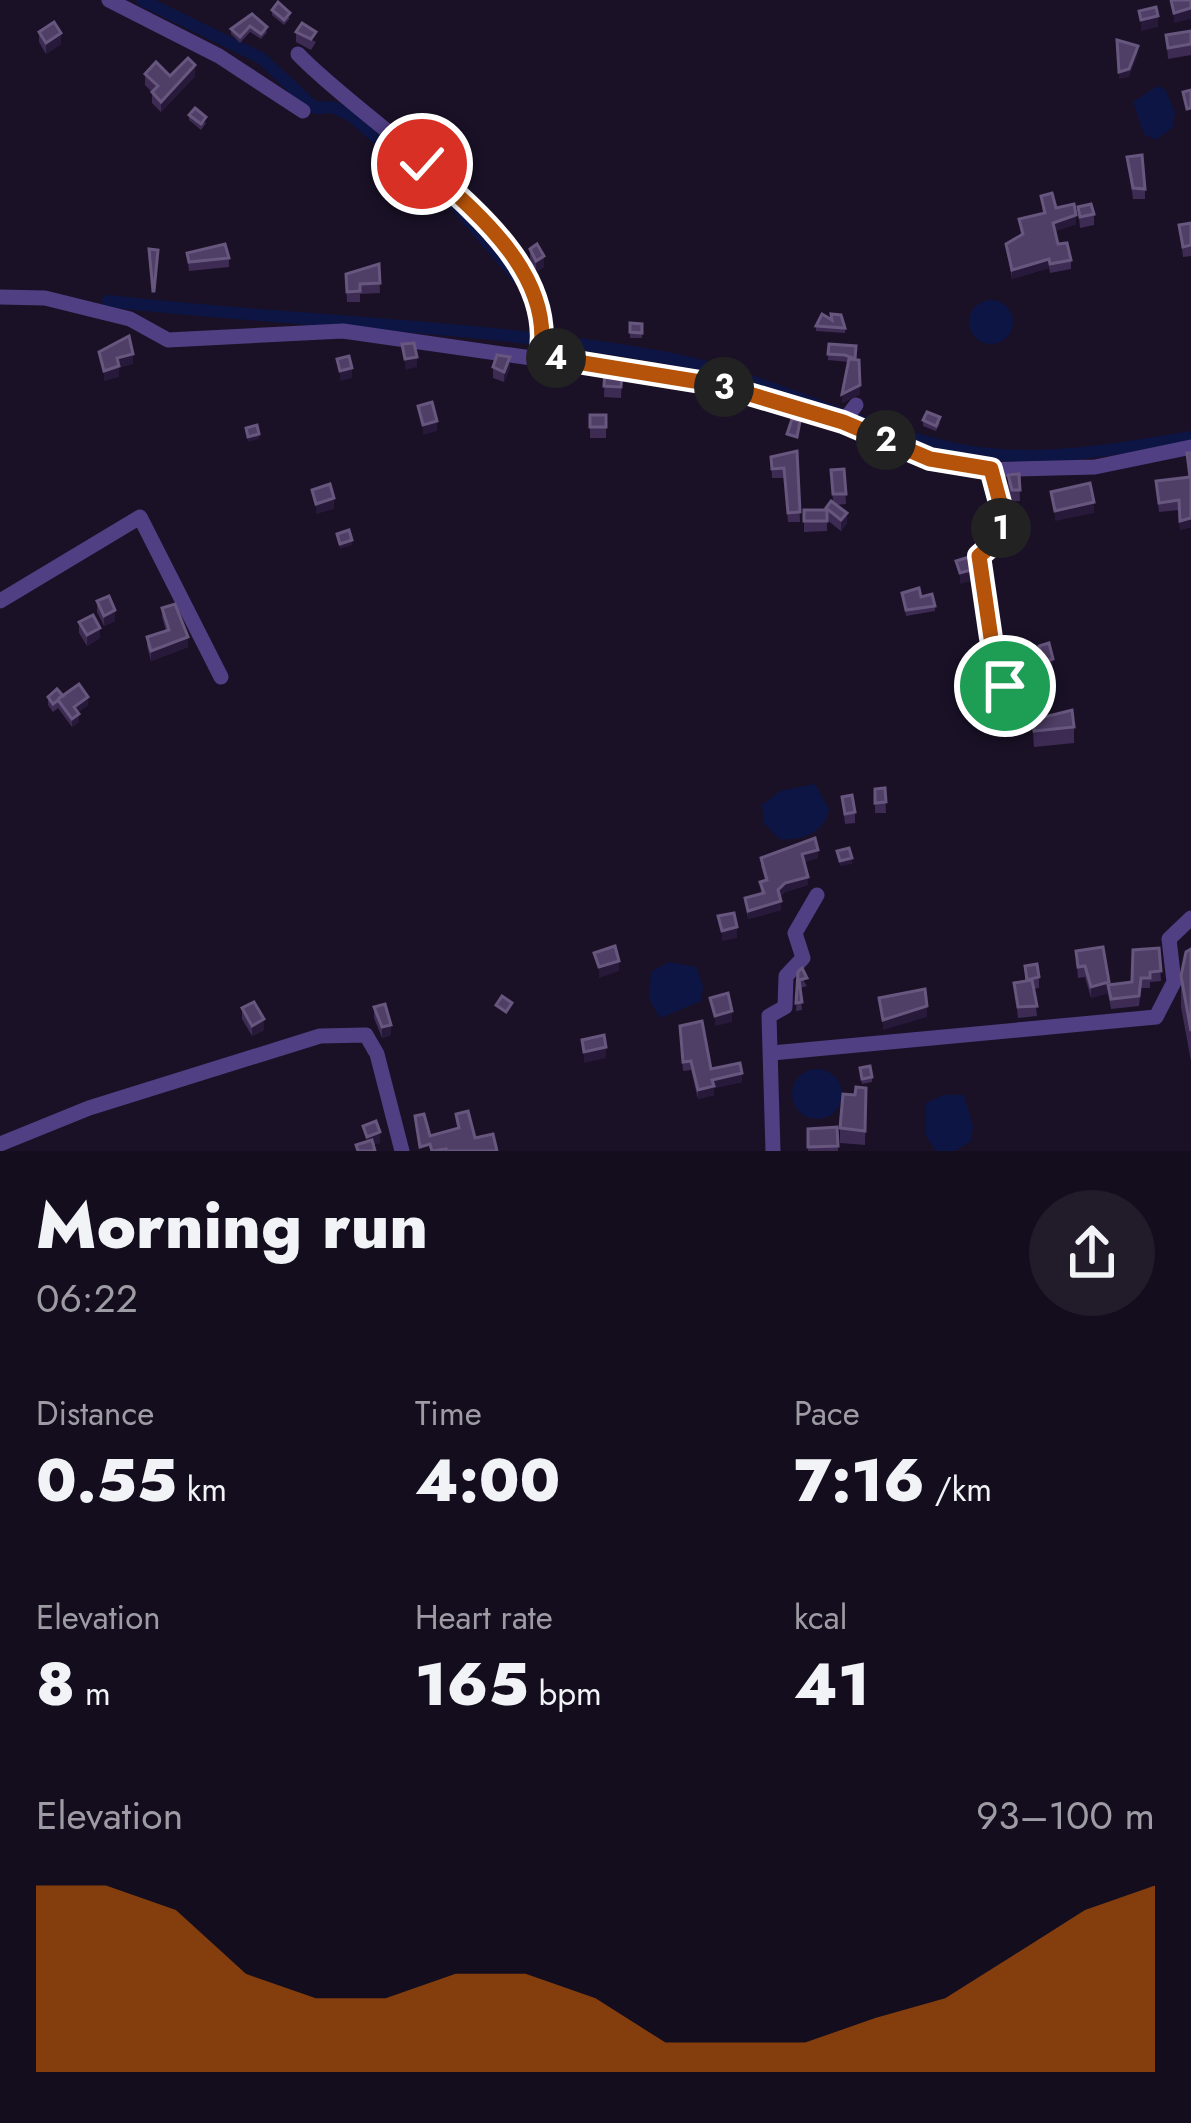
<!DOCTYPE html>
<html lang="en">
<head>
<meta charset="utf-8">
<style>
  :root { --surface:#140d1d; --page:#211b2a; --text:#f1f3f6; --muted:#9d9ca4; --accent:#b45309 }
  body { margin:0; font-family:Jost,sans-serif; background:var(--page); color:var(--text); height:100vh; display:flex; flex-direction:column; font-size:45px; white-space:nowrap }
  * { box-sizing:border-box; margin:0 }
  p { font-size:39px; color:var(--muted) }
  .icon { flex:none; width:66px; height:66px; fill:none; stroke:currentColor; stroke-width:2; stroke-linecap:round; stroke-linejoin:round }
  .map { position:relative; height:1151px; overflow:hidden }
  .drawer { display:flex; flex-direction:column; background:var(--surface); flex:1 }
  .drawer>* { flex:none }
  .pin { position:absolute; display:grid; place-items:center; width:102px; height:102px; color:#fff; margin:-51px; border:6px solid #fff; border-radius:50%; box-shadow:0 3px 12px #0007 }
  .km { position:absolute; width:60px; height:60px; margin:-30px; border-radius:50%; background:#222; color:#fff; font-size:33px; line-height:60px; text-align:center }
  .round { display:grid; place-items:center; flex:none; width:126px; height:126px; border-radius:63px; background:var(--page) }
  .head { display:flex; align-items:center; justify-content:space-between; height:204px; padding:0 36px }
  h1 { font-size:66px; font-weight:800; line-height:90px }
  .figures { display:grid; grid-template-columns:repeat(3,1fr); gap:18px; height:204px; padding:12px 36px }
  .figures div { display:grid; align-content:center }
  .figures b { font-size:60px; font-weight:800 }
  .figures small { font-size:33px; font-weight:400 }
  .figures p { font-size:33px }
  .chart { height:336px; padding:24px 36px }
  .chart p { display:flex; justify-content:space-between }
  .chart svg { width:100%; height:216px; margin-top:12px; fill:var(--accent); opacity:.7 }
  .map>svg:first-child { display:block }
  .water { fill:#0d1544 }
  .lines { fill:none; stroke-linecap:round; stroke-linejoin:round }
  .canal { stroke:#0d1544; stroke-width:12 }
  .minor { stroke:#513f84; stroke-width:15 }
  .wall { fill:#3d2b54 }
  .shaded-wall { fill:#27193a }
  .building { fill:#4f3e66; stroke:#67567e; stroke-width:3 }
  .route-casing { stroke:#fff; stroke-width:24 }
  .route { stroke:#b45309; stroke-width:15 }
</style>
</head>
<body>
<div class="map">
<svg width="1191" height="1151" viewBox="0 0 1191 1151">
  <rect width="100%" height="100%" fill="#1a1127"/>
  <g class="water">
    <polygon points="1157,86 1165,89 1175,112 1173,127 1156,140 1144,134 1133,102"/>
    <circle cx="991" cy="322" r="22"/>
    <path d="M815 784 829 809C825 833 802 841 779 839L764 823 762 805 780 791Z"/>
    <polygon points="669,962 696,967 703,986 701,1001 660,1018 649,999 651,972"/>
    <circle cx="817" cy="1094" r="25"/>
    <polygon points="944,1095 964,1095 973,1126 971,1141 955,1151 936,1151 926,1136 926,1103"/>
  </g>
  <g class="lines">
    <g class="canal">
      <polyline points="142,0 261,58 315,108 333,107 350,115 458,208 517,277"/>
      <path d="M108 301C292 322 478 324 661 357 763 375 855 428 956 449 1033 465 1114 450 1191 437"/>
    </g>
    <g class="minor">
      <polyline points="109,0 219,56 303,111"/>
      <path d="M298 54C369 129 563 238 540 356"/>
      <polyline points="0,297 45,298 130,319 168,340 343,331 719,385 843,422 930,459 980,470 1095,467 1191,447"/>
      <polyline points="843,422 856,405"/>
      <polyline points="991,469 1002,510 1001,537 979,556 991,638 1005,686"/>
      <polyline points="0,601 140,517 221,677"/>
      <polyline points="772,1053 1156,1017 1174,982 1169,939 1191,918"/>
      <polyline points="0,1144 89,1108 320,1036 366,1035 377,1054 402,1151"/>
      <polyline points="773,1151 769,1016 785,1007 786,976 803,958 795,933 817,895"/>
    </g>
  </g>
  <g class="wall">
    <polygon points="272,10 290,18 284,25 272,15"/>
    <polygon points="252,14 267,32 261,39 250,32 240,43 231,34 231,29"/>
    <polygon points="1191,31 1191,55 1168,59 1166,35"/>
    <polygon points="39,32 61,44 46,54 39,42"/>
    <polygon points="296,32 316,42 311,50 296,42"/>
    <polygon points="145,74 170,76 195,76 161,112 152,103 152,92 145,85"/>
    <polygon points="189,115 206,123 201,130 189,120"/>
    <polygon points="1127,157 1145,189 1145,199 1133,199"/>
    <polygon points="1041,196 1076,224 1055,231 1058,244 1071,260 1071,269 1050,273 1049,268 1012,279 1006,244 1021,235 1019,219 1043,214"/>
    <polygon points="1078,207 1094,214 1094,225 1080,228"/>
    <polygon points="1191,223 1191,256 1183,257 1179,225"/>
    <polygon points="530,249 544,267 536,272 530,260"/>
    <polygon points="187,253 229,258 229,267 189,271"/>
    <polygon points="379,264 380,293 360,294 360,302 347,302 346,274"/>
    <polygon points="831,320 845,328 845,333 816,331 816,326"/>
    <polygon points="630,323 642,324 642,338 630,338"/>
    <polygon points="829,344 856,359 860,394 842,403 849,362 828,360"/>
    <polygon points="493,367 510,367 504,382 493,378"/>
    <polygon points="605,370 622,373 621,398 604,397"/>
    <rect x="590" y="415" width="16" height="23"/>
    <polygon points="923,420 940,423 936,431 923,426"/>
    <polygon points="797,451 800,522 788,522 784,478 772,478 771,457"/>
    <polygon points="1187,453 1191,453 1191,527 1180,530 1179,510 1159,512 1156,481 1189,477"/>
    <polygon points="844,469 846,504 836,505 847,523 841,531 827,520 827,531 804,532 804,510 826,510 833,502 831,470"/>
    <polygon points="1019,474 1020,501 1012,501 1008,486 1008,475"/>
    <polygon points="902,593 921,597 935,606 935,611 906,616"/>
    <polygon points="97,601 115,621 104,626 97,612"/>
    <polygon points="162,608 188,647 151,661 147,646 147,637 166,631 162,617"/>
    <polygon points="79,622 100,638 87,646 79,633"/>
    <polygon points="48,697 88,705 78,712 79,722 72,727 58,708 53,712 48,705"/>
    <polygon points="1032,720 1074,727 1074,743 1034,747"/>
    <polygon points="885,788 886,813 875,813 875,789"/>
    <polygon points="842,797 855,812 855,823 845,824"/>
    <polygon points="761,858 818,858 804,862 808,885 785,892 780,897 781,910 748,919 745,898 761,894 760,882 765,880 761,866"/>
    <polygon points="1159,948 1161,981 1150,982 1150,988 1141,988 1139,1006 1111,1009 1108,993 1091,998 1085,977 1078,978 1076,951 1109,985 1132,982"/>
    <polygon points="1191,949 1191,1061 1181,1007 1181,976"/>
    <polygon points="1025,966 1039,977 1039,988 1034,989 1037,1016 1018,1018 1014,983 1025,981"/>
    <polygon points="798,972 807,986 800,988 802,1010 796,1011"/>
    <polygon points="374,1007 391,1035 382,1038 374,1018"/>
    <polygon points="242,1008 264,1030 252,1036 242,1019"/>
    <polygon points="680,1034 711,1069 742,1082 714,1088 714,1095 698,1099 691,1070 683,1071"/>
    <polygon points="860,1068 872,1077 872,1082 862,1084"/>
    <polygon points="866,1088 865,1145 840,1143 840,1128 855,1095"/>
    <polygon points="837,1127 838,1151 808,1151 808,1129"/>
  </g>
  <g class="shaded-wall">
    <polygon points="1191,8 1191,19 1174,23 1174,13"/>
    <polygon points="1158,16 1158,27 1141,31 1141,20"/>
    <polygon points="61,33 61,44 46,54 46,43"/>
    <polygon points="1138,46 1138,54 1129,77 1119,79 1119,72"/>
    <polygon points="195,65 195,76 161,112 161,102"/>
    <polygon points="1076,215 1076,224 1053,232 1053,223"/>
    <polygon points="544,256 544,267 536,272 536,261"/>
    <polygon points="1049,259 1049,268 1012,279 1012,270"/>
    <polygon points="133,354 133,364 119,368 119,377 104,381 104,371 117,358"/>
    <polygon points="417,357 417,367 405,370 405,359"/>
    <polygon points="510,357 510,367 504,382 504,372"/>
    <polygon points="352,368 352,378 340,381 340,371"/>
    <polygon points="860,385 860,394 842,403 842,394"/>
    <polygon points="437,421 437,431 423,435 423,425"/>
    <polygon points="259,434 259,439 248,442 248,437"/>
    <polygon points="334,498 334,509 316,514 316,504"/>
    <polygon points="1094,502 1094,513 1055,521 1055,511"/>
    <polygon points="847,513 847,523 841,531 841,520"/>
    <polygon points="1191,518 1191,527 1180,530 1180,521"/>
    <polygon points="352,540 352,545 340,549 340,544"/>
    <polygon points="971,570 971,581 960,584 960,573"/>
    <polygon points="115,610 115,621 104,626 104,616"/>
    <polygon points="100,628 100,638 87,646 87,635"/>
    <polygon points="188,637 188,647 151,661 151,651"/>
    <polygon points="1053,659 1053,670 1043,672 1043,662"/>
    <polygon points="88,697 88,705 74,715 74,707"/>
    <polygon points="79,714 79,722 72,727 72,719"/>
    <polygon points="818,850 818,858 802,863 802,854"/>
    <polygon points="852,858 852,864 840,866 840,861"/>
    <polygon points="808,877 808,885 785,892 778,899 778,890 785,883"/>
    <polygon points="781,901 781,910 748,919 748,911"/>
    <polygon points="737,927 737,938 722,941 722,931"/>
    <polygon points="619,961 619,971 599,978 599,967"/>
    <polygon points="1109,982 1109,993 1091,998 1091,987"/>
    <polygon points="927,1006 927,1017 883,1030 883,1020"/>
    <polygon points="732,1011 732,1022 715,1026 715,1016"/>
    <polygon points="264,1019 264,1030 252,1036 252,1026"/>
    <polygon points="391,1025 391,1035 382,1038 382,1027"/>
    <polygon points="606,1047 606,1058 584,1063 584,1052"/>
    <polygon points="742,1073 742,1082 714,1088 714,1095 698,1099 698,1090 712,1080"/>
    <polygon points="380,1132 380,1143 367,1147 367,1137"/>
  </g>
  <g class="building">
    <polygon points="1171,0 1191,0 1191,8 1174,13"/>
    <polygon points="278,2 290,13 284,20 272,10"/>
    <polygon points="1156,7 1158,16 1141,20 1139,11"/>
    <polygon points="252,14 267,27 261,34 250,26 240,37 231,29"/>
    <polygon points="54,22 61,33 46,43 39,32"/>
    <polygon points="302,23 316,32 311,39 296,32"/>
    <polygon points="1191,31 1191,44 1168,48 1166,35"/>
    <polygon points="1117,40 1138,46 1129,69 1119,72"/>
    <polygon points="188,58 195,65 161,102 152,92 158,86 145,74 156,62 170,76"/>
    <polygon points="1191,90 1191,108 1187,109 1183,92"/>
    <polygon points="195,108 206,117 201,124 189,115"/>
    <polygon points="1142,155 1145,189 1133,188 1127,157"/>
    <polygon points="1052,193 1056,208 1074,204 1076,215 1053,223 1058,244 1067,243 1071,260 1050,264 1049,259 1012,270 1006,244 1023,234 1019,219 1045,213 1041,196"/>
    <polygon points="1091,204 1094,214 1080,217 1078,207"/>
    <polygon points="1191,223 1191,245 1183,247 1179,225"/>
    <polygon points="225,244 229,258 189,262 187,253"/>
    <polygon points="537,244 544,256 536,261 530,249"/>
    <polygon points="149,249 158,250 154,291 153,291"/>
    <polygon points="379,264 380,283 360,284 360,291 347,292 346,274"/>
    <polygon points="822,314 832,320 831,314 841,315 845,328 816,326"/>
    <polygon points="630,323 642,324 642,333 630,332"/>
    <polygon points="129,336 133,354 117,358 119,366 104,371 99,352"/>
    <polygon points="414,343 417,357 405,359 402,344"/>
    <polygon points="829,344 856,346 855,359 845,355 828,354"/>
    <polygon points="497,355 510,357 504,372 493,367"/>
    <polygon points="349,356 352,368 340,371 337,359"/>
    <polygon points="849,359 859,360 860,385 842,394"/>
    <polygon points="605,370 622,373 621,387 604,386"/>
    <polygon points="432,402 437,421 423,425 418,406"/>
    <polygon points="927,412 940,417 936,426 923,420"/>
    <rect x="590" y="415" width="16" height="12"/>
    <polygon points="792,419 800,421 797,437 787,434"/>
    <polygon points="257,425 259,434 248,437 246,428"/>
    <polygon points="797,451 800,512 788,513 784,468 772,469 771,457"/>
    <polygon points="1187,453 1191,453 1191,518 1180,521 1179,500 1159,503 1156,481 1190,477"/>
    <polygon points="844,469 846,494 833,494 831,470"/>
    <polygon points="1019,474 1020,490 1012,490 1008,475"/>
    <polygon points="1090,483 1094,502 1055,511 1051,492"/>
    <polygon points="330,484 334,498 316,504 312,490"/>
    <polygon points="831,501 847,513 841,520 826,508"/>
    <rect x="804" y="510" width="23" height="11"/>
    <polygon points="349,530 352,540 340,544 337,534"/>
    <polygon points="969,557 971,570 960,573 956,561"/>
    <polygon points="919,588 921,597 932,594 935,606 906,610 902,593"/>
    <polygon points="109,596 115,610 104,616 97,601"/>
    <polygon points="175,604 188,637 151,651 147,637 169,630 162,608"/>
    <polygon points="93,615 100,628 87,635 79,622"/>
    <polygon points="1049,643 1053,659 1043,662 1039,646"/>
    <polygon points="79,684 88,697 74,707 79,714 72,719 58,700 53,704 48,697 57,689 63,696 58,699"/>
    <polygon points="1072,710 1074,727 1034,731 1032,720"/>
    <polygon points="885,788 886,802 875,803 875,789"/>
    <polygon points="852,795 855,812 845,814 842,797"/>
    <polygon points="815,838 818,850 802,854 808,877 785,883 778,890 781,901 748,911 745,898 764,893 760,882 767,880 761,858"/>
    <polygon points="849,848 852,858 840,861 837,851"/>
    <polygon points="734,913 737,927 722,931 718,916"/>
    <polygon points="615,946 619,961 599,967 594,953"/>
    <polygon points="1103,947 1109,982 1091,987 1085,966 1078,967 1076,951"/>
    <polygon points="1159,948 1161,971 1150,972 1150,978 1141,978 1139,996 1111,999 1108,985 1132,982 1133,950"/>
    <polygon points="1191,949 1191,1031 1181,976 1186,952"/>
    <polygon points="1037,964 1039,977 1027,980 1025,966"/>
    <polygon points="802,968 807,978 799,980 802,1002 796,1003 798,972"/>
    <polygon points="1032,980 1037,1006 1018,1007 1014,983"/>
    <polygon points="925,989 927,1006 883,1020 879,998"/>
    <polygon points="728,993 732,1011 715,1016 710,998"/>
    <polygon points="502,996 512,1003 506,1012 496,1005"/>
    <polygon points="254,1002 264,1019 252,1026 242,1008"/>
    <polygon points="385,1004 391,1025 382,1027 374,1007"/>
    <polygon points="702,1021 711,1069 740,1063 742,1073 712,1080 714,1086 698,1090 691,1061 683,1062 680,1026"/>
    <polygon points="604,1035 606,1047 584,1052 582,1040"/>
    <polygon points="870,1066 872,1077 862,1079 860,1068"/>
    <polygon points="856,1087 866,1088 865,1131 840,1128 843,1094 855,1095"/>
    <polygon points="468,1111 475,1138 493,1134 497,1151 446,1151 446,1149 432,1151 430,1144 420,1147 415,1116 424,1114 430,1136 459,1128 456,1114"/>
    <polygon points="376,1121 380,1132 367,1137 363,1126"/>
    <polygon points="837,1127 838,1146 808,1147 808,1129"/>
    <polygon points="372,1140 375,1151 358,1151 356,1145"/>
  </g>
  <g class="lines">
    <g class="route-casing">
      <path id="route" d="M422 164C477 212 555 276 540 356L719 385 843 422 930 459 991 469 1002 510 1001 537 979 556 991 638 1005 686"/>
    </g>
    <use href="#route" class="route"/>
  </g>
</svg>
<div class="pin" style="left:1005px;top:686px;background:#1e9e55"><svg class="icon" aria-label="arrive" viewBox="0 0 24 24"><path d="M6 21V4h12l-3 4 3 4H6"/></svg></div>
<div class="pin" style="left:422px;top:164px;background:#d93025"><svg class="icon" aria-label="check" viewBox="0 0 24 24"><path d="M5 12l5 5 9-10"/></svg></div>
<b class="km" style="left:1001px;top:528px">1</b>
<b class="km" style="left:886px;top:440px">2</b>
<b class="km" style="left:724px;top:387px">3</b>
<b class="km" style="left:556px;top:358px">4</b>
</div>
<section class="drawer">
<div class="head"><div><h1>Morning run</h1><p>06:22</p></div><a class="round"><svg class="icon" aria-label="share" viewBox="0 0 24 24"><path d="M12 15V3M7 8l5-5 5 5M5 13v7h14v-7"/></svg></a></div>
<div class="figures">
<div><p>Distance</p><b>0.55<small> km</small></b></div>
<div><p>Time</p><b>4:00</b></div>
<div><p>Pace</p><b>7:16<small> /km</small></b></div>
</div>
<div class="figures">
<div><p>Elevation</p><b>8<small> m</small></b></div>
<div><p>Heart rate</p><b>165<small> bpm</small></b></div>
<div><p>kcal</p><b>41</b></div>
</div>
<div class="chart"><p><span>Elevation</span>93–100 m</p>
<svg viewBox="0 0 160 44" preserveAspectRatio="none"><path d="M0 44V6L10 6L20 11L30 24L40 29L50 29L60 24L70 24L80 29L90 38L100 38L110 38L120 33L130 29L140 20L150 11L160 6V44z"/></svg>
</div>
</section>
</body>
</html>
